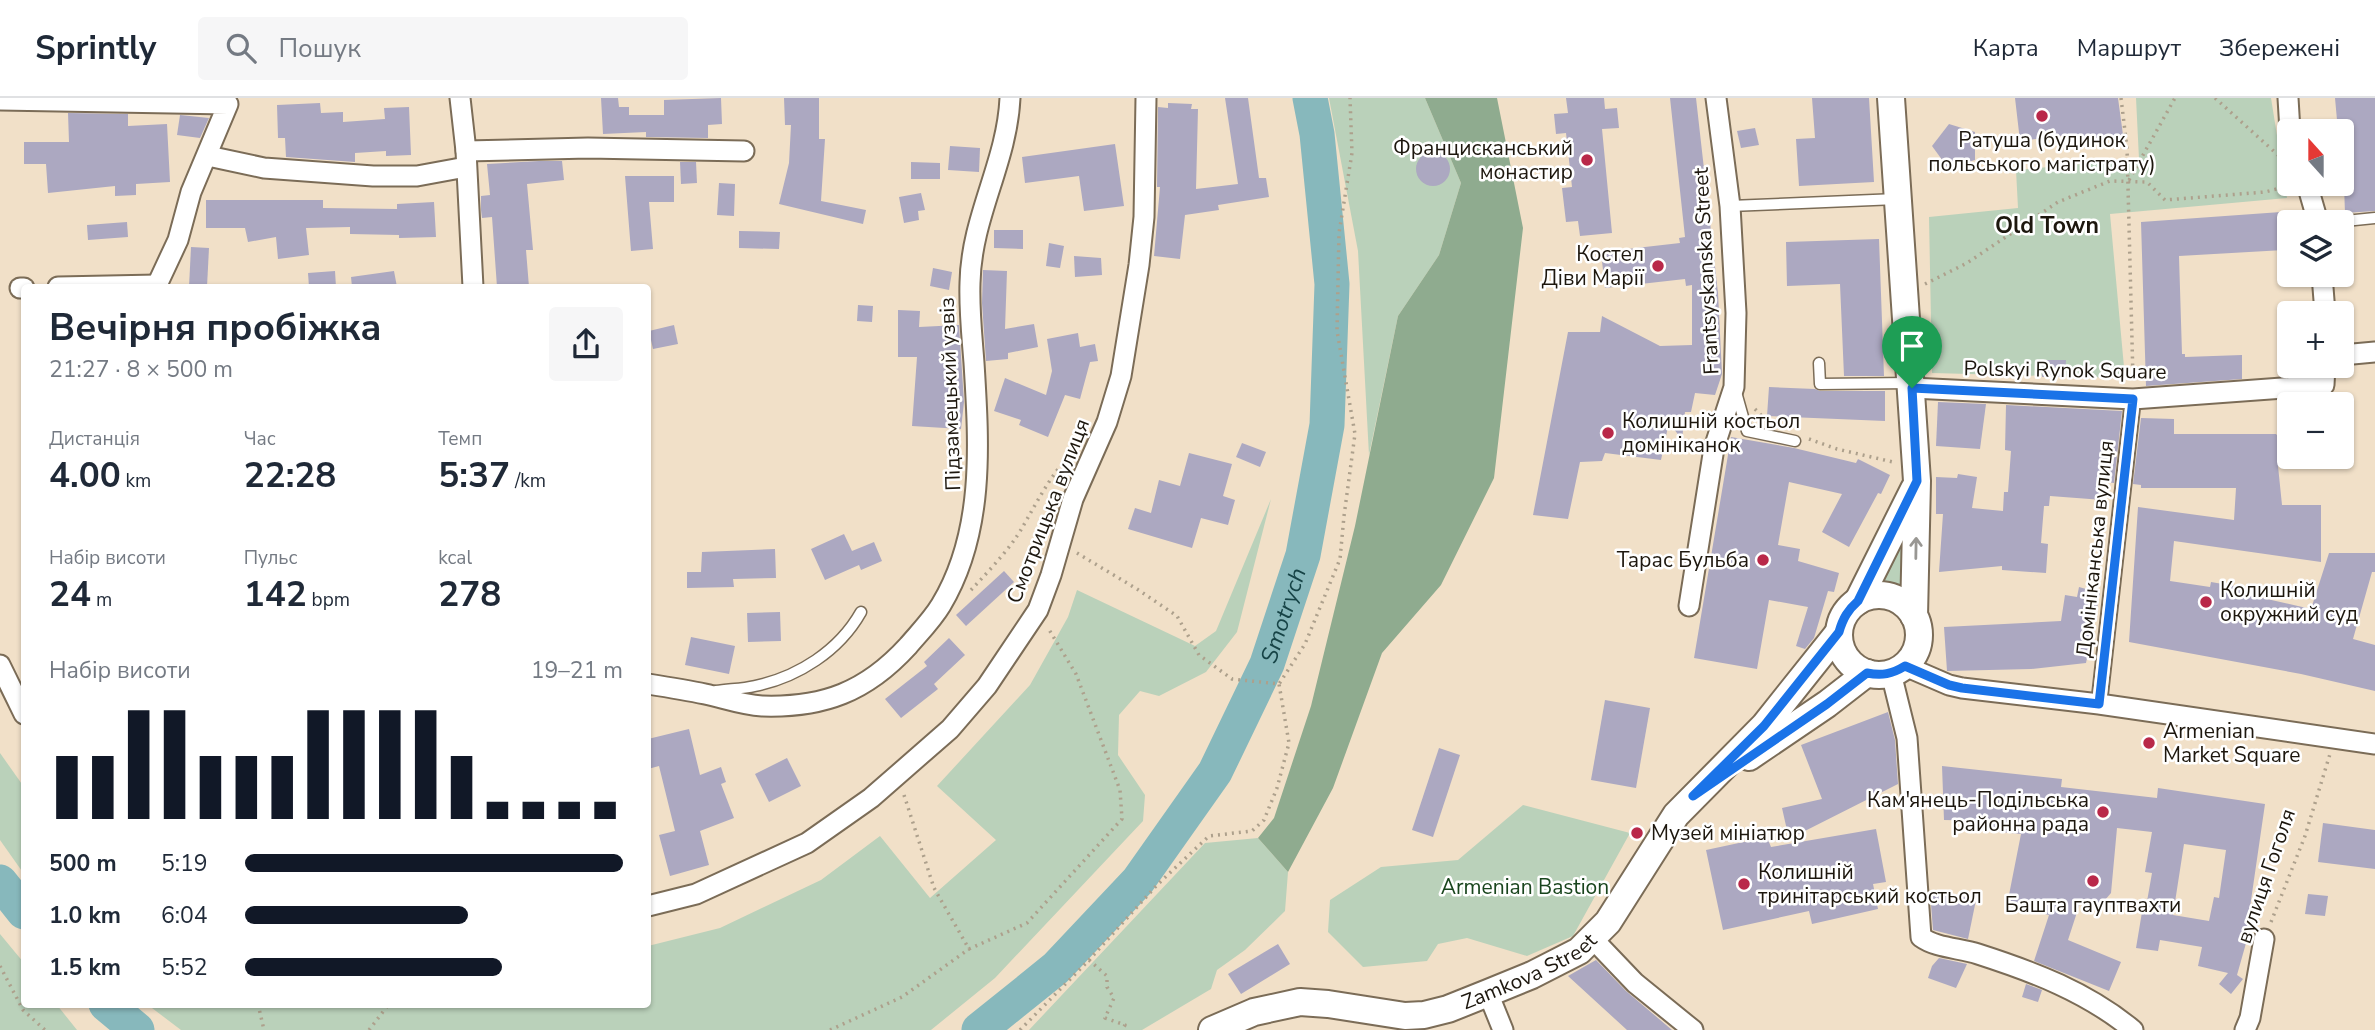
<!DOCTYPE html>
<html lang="uk">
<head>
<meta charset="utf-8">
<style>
  :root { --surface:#fff; --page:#f6f6f7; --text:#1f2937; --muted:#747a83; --line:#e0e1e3; --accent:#111827 }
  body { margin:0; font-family:"Nunito Sans",sans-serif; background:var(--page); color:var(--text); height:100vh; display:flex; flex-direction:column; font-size:26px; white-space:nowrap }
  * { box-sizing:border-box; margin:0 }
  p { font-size:23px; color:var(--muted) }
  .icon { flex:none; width:38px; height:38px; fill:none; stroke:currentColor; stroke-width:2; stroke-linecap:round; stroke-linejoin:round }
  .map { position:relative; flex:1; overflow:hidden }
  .drawer { position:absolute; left:21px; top:186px; width:630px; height:724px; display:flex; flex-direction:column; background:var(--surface); border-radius:7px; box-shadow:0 2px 5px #0004 }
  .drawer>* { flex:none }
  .needle { width:46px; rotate:339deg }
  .controls { position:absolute; left:2277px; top:21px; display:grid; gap:14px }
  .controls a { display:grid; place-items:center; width:77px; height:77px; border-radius:7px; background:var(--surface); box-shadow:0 2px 5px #0004; font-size:35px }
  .pin { position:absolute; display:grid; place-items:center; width:60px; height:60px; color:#fff; margin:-72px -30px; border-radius:50% 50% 50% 0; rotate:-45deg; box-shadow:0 0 7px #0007 }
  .pin .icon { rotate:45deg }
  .round { display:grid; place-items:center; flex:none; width:74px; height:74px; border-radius:7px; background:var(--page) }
  .head { display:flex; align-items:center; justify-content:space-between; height:119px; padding:0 28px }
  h1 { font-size:38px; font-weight:700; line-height:52px }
  .figures { display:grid; grid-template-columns:repeat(3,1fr); gap:10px; height:119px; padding:7px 28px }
  .figures div { display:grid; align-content:center }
  .figures b { font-size:35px; font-weight:700 }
  .figures small { font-size:19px; font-weight:400 }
  .figures p { font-size:19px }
  .chart { height:196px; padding:14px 28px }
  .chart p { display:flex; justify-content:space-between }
  .chart svg { width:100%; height:126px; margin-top:7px; stroke:var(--accent); stroke-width:6 }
  ul { padding:0 28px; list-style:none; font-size:23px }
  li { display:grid; grid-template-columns:112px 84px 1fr; align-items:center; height:52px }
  li i { height:18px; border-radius:9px; background:var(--accent) }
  header { display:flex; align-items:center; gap:42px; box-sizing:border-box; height:98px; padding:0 35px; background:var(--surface); border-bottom:2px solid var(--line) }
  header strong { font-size:33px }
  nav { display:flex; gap:38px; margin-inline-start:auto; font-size:24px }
  .search { width:490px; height:63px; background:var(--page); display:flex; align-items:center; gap:18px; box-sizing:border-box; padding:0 24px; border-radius:7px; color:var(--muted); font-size:26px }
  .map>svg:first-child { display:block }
  .green { fill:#bad1ba }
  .forest { fill:#8fab8f }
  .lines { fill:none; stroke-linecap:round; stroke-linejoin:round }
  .river { stroke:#87b8bc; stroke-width:35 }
  .building { fill:#aca8c1; fill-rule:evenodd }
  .service-casing { stroke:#7b6c57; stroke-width:13 }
  .pedestrian-casing { stroke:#7b6c57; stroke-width:18 }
  .minor-casing { stroke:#7b6c57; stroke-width:23 }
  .secondary-casing { stroke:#7b6c57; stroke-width:30 }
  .path { stroke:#ada08c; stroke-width:3.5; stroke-dasharray:2 5; stroke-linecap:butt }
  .service { stroke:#fff; stroke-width:10 }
  .pedestrian { stroke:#fff; stroke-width:14 }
  .minor { stroke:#fff; stroke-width:19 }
  .secondary { stroke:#fff; stroke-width:26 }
  .oneway { stroke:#999793 }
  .route-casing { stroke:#fff; stroke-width:14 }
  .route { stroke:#1a73e8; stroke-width:9 }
  .poi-dot { fill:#b92849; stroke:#fff; stroke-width:2.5 }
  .labels { text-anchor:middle; stroke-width:5; stroke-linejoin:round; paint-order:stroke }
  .poi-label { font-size:21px; fill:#1d170e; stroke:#fff; text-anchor:start }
  .street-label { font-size:21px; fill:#1d170e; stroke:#fff }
  .park-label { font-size:21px; fill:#19451d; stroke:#fff }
  .neighbourhood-label { font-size:23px; font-weight:bold; fill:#1d170e; stroke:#fff }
  .water-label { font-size:23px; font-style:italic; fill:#174447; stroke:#fff }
</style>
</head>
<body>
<header>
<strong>Sprintly</strong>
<div class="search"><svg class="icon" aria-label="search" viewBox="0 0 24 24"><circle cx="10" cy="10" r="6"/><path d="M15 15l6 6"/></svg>Пошук</div>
<nav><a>Карта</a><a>Маршрут</a><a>Збережені</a></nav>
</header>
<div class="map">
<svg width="2375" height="932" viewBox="0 0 2375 932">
  <rect width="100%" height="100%" fill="#f1e0c8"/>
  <g class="green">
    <polygon points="1329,0 1425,0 1461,85 1439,157 1398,218 1369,357 1358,153"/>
    <polygon points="2136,0 2271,0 2287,100 2110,116 2125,280 1932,275 1929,119 2018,110 2016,72 2139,61"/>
    <polygon points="1271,401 1237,534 1206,574 1159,598 1140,593 1119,617 1118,657 1145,697 1143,723 995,880 931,932 181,932 148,907 298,906 311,910 383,906 648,906 648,848 720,830 821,782 880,738 930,800 996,742 937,688 1030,587 1068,519 1077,492 1195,548 1216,533"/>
    <polygon points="1906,420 1906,494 1892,486 1876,489"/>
    <polygon points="0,655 24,689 24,776 0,742"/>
    <polygon points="1523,707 1630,735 1573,838 1527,858 1467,840 1438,846 1427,863 1363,869 1328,834 1330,802 1381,769 1458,762"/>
    <polygon points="1258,740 1288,774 1285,813 1245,852 1217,872 1211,891 1142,932 1029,932 1205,745"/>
    <polygon points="0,836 24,865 24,906 57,907 77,932 0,932"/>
  </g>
  <polygon class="forest" points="1425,0 1497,0 1523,130 1494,380 1441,487 1382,555 1333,690 1288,774 1258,740 1274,720 1311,608 1355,428 1398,218 1439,157 1461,85"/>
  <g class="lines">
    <g class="river">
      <polyline points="0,784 24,814"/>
      <polyline points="106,906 137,932"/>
      <path id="s1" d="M979 932 1056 870 1138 783 1215 674 1267 566 1303 457 1327 327 1332 186 1317 36 1310 0"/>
    </g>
  </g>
  <g class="building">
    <polygon points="601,0 618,0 619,9 629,9 629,17 664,17 664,2 721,0 722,26 708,27 708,40 646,39 646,34 603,36"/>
    <polygon points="784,0 819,0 819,41 825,41 821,103 866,112 863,126 779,106 789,65 791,27 785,27"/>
    <polygon points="1225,0 1248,0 1259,80 1266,80 1269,99 1218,107 1219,112 1185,117 1180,161 1154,158 1160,89 1157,89 1158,9 1168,10 1168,5 1192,6 1191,11 1198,11 1196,91 1238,86"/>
    <polygon points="1566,0 1604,0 1605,11 1617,10 1619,30 1602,31 1612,135 1580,138 1578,123 1566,124 1562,90 1572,89 1566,35 1556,36 1554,16 1568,15"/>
    <polygon points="1670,0 1696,0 1718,195 1722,276 1715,297 1695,295 1691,314 1685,314 1682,342 1669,324 1661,362 1605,355 1602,363 1580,364 1568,421 1533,417 1568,234 1600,234 1602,218 1660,248 1692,247 1692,187 1686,188 1685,181 1605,190 1601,154 1680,145 1679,140 1685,139"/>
    <polygon points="1812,0 1869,0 1874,84 1799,88 1796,41 1815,40"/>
    <polygon points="2015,0 2118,0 2123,37 2076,42 2076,36 2020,43"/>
    <polygon points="2335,0 2375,0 2375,113 2345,115 2342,33 2338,33"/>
    <polygon points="320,5 321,15 343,14 343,24 385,21 384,10 409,9 411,57 386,58 386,53 355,55 355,64 286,59 285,40 278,40 277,7"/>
    <polygon points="68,15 128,16 128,28 167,26 170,84 136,86 136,97 115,98 115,88 48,95 46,66 24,66 24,44 69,44"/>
    <polygon points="180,17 209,20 200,40 177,37"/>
    <polygon points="1949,26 1975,34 1975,62 1948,70 1932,48"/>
    <polygon points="1755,30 1759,47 1741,50 1737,33"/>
    <polygon points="1115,46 1124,108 1084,113 1079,78 1025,85 1022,59"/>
    <polygon points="950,48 980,50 979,74 948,72"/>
    <circle cx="1433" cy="71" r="17"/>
    <polygon points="539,63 562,63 564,82 527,86 533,152 526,152 529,189 497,189 492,119 482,120 481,112 481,98 490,97 487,66"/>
    <polygon points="680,64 696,64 697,85 681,86"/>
    <polygon points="911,64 940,65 940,81 911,81"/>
    <polygon points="625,78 674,78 674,104 649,104 653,151 631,153"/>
    <polygon points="719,85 735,86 734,118 717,117"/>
    <polygon points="921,95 925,112 918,113 919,122 904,125 899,99"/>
    <polygon points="206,102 323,102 323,110 397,111 397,106 434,104 436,139 399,140 399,137 350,136 350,129 306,130 309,157 278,161 276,139 248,144 245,130 206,130"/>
    <polygon points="2281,114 2284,152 2179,158 2182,256 2185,256 2185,259 2242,257 2242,281 2146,288 2141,124"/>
    <polygon points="127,124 128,139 88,142 87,127"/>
    <polygon points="994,132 1023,132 1023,151 994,150"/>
    <polygon points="739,133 780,134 779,151 739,150"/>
    <polygon points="1879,141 1884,278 1844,278 1840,186 1787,188 1786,144"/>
    <polygon points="1049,145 1064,148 1060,170 1046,168"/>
    <polygon points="191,149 209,150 207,189 189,189"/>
    <polygon points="1074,158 1101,160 1102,177 1075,179"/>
    <polygon points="933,170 952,174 949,192 930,188"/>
    <polygon points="983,172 1007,173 1005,231 1034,226 1038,249 1008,255 1008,261 986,263 982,205"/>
    <polygon points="335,173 336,189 309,189 308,175"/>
    <polygon points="394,173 397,189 352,189 351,179"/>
    <polygon points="858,207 873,208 872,224 857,223"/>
    <polygon points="898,212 920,213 919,229 959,227 964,304 961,331 912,328 917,259 898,259"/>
    <polygon points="674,227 678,246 653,251 649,233"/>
    <polygon points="1078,235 1080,249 1095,246 1098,263 1090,264 1080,301 1065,297 1048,339 1019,327 1021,322 994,313 1005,280 1046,297 1052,273 1047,241"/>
    <polygon points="2043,262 2066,262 2065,279 2042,279"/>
    <polygon points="1769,289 1815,291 1820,293 1885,293 1885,323 1767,318"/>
    <polygon points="1938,304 1986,306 1980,351 1936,348"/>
    <polygon points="2006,307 2122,313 2114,385 2106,384 2103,402 2050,398 2049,408 2044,408 2041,445 2048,446 2046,475 2002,472 2002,468 1939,474 1943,416 1936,416 1936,379 1957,380 1958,376 1977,379 1972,410 2003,413 2004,394 2008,394 2011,353 2005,352"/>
    <polygon points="2141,320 2174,321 2174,336 2276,336 2284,345 2285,361 2278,368 2282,407 2321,407 2321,464 2174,443 2170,483 2210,489 2211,484 2246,490 2245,496 2311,511 2329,455 2375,455 2375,474 2372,474 2353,541 2375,547 2375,593 2301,576 2129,544 2138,409 2234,422 2236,390 2141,390 2141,387 2133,386"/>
    <polygon points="1731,339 1794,350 1856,365 1858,361 1890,377 1881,396 1878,395 1849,449 1822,434 1842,396 1789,384 1778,447 1800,451 1798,463 1839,475 1834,494 1828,493 1814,540 1805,551 1796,548 1808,509 1769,502 1757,571 1694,560"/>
    <polygon points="1242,345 1266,354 1260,369 1236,359"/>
    <polygon points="1189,355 1232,366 1223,398 1235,402 1228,427 1201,420 1192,450 1128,431 1135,410 1151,415 1159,382 1180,388"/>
    <polygon points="844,436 852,453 874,444 882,463 861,472 859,467 825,482 811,451"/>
    <polygon points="775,451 776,480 733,481 734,489 687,490 687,474 701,474 702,454"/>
    <polygon points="1004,473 1014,484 966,528 956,517"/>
    <polygon points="2079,489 2100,495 2086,565 2031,571 1947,573 1944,529 2061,523 2065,497 2077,499"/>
    <polygon points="780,514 781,543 748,544 747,515"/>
    <polygon points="691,539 735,548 729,576 685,567"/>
    <polygon points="949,540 965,557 934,586 938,591 901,620 885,601 927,568 924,564"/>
    <polygon points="1605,602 1650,610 1636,690 1591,682"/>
    <polygon points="1888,614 1895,642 1898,686 1789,741 1782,710 1822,701 1801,647"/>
    <polygon points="689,631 700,677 721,669 726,684 721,686 734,720 700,733 709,767 670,778 659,737 675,733 659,668 648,671 648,641"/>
    <polygon points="1439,650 1460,657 1433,739 1412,732"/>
    <polygon points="787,660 801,688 769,704 755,676"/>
    <path d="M1942 668 2062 681 2061 689 2157 700 2158 690 2265 706 2248 823 2252 824 2237 877 2243 881 2231 896 2219 886 2228 875 2198 868 2202 849 2160 842 2158 853 2136 850 2143 808 2146 809 2152 775 2145 774 2152 734 2117 730 2111 795 2105 802 2095 808 2080 805 2068 842 2121 864 2109 893 2034 863 2049 817 2007 807 2021 736 1988 733 1990 723 1944 722ZM2184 746 2226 752 2219 800 2214 799 2209 823 2173 817Z"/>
    <polygon points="2323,725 2375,732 2375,771 2318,764"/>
    <polygon points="1876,731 1886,784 1873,786 1878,811 1812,826 1809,813 1723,832 1706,752 1767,739 1771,749"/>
    <polygon points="1930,794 1954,796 1976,802 1968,841 1933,832"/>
    <polygon points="2308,796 2328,798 2325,818 2305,816"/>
    <polygon points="1278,846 1290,866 1241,896 1228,876"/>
    <polygon points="1939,860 1967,866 1956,890 1928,880 1932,868"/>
    <polygon points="1596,862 1626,893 1672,932 1627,932 1568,878"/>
    <polygon points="2026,886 2042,892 2038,904 2022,899"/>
  </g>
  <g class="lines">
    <g class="service-casing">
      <g id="service">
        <polyline points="1730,108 1897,101"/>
        <polyline points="2335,124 2375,120"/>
        <polyline points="1819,265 1820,286 1910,285"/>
        <polyline points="1736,294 1747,333 1795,343"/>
        <path d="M716 593C729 591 742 591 755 588 798 579 839 553 861 514"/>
      </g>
    </g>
    <g class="pedestrian-casing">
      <polyline id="pedestrian" points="2099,606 2133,301"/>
    </g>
    <g class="minor-casing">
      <g id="minor">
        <polyline points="460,0 466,53 473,189"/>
        <polyline points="2288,0 2290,33"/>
        <polyline points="0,2 228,6 191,94 178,142 157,187"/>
        <polyline points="466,53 588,50 744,53"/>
        <polyline points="208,58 264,70 373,78 417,78 466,69"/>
        <polyline points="2307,86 2318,124"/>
        <polyline points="2322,177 2325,215"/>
        <polyline points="58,189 157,187 156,189"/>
        <polyline points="20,190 24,190"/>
        <polyline points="2342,257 2375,254"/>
        <polyline points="1912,290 2133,301 2324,287 2325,268"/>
        <polyline points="1689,508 1714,350 1734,289 1736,215 1730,108 1716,0"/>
        <polyline points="0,567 24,616"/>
        <polyline points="1905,568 1949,587 1962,590 2099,606 2375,646"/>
        <path d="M1891 575 1907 640 1921 839C1936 850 1960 850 1978 856 2034 874 2087 894 2133 932"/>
        <path d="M648 586C667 589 686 592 705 596 724 600 742 607 762 608 823 610 866 594 908 548 919 535 932 522 941 507 985 434 979 346 974 265 972 238 969 212 970 185 971 119 1007 65 1010 0"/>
        <polyline points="648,808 696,796 807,745 871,700 950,631 987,588 1038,512 1051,477 1073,401 1107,324 1121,278 1139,167 1144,119 1146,0"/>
        <polyline points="1593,841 1635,885 1693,932"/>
        <polyline points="1488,895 1503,932"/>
        <polyline points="2245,932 2250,920 2264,841"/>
      </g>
    </g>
    <g class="secondary-casing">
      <g id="secondary">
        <polyline points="1891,0 1917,383 1914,518"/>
        <circle cx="1879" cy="537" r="40"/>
        <polyline points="1858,503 1914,391"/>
        <polyline points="1749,659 1827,606 1867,575"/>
        <path id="s2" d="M1212 932 1254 914 1300 904 1328 906 1405 918 1424 917 1448 911 1488 895 1532 877 1579 853 1608 824 1676 717 1764 628 1839 534"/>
      </g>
    </g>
    <g class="path">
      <polyline points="2121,0 2127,50 2133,281"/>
      <polyline points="2215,0 2289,67"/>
      <polyline points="2129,82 2175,0"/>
      <polyline points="1925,186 1967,165 2058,104 2110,83 2147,84 2165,102 2265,94 2288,88"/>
      <polyline points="1755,311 1767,323"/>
      <polyline points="1809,341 1837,351 1893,364"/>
      <polyline points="1077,455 1137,491 1177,518 1199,557 1232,581 1279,586 1305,546 1340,461 1344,418 1355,336 1337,233 1339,135 1352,55 1350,0"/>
      <path d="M971 492C986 476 1002 459 1015 441 1029 421 1052 370 1071 359"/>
      <polyline points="1922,537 1922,554"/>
      <polyline points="904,697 934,790 969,851 1027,825 1122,721 1120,692 1076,576 1048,530"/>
      <polyline points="2271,824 2305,738 2330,656"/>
      <polyline points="1089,862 1107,878 1107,889 1114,900 1105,920 1125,927 1122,932"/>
      <polyline points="0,868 23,912 45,932"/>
      <polyline points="258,906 264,932"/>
      <polyline points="369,932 389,906"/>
      <polyline points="830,932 902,899 969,851"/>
      <polyline points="1020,932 1089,862 1157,787 1209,738 1252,733 1264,722 1277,690 1289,645 1279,586"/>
    </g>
    <use href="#service" class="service"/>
    <use href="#pedestrian" class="pedestrian"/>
    <use href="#minor" class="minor"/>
    <use href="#secondary" class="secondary"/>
  </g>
  <defs><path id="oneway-shaft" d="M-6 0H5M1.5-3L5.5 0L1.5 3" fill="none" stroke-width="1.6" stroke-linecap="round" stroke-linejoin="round" transform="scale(1.75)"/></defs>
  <use class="oneway" href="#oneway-shaft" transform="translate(1916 450) rotate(-89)"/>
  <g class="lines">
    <g class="route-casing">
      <path id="route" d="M1912 290 2133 301 2099 606 1962 590 1949 587 1905 568C1892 576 1882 578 1867 575L1827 606 1693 698 1764 628 1839 534C1843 520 1848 512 1858 503L1917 383Z"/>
    </g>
    <use href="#route" class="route"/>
  </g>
  <g class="poi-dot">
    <circle cx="2042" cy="18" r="7"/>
    <circle cx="1587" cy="62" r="7"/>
    <circle cx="1658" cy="168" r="7"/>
    <circle cx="1608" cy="335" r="7"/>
    <circle cx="1763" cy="462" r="7"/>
    <circle cx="2206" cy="504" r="7"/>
    <circle cx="2149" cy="645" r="7"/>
    <circle cx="2103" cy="714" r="7"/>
    <circle cx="1637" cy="735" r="7"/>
    <circle cx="2093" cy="783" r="7"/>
    <circle cx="1744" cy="786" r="7"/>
  </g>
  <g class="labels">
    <g class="poi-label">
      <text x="2042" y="49" text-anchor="middle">Ратуша (будинок<tspan x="2042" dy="24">польського магістрату)</tspan></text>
      <text x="1573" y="57" text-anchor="end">Францисканський<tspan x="1573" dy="24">монастир</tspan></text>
      <text x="1644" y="163" text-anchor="end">Костел<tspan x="1644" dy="24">Діви Марії</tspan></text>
      <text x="1622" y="330">Колишній костьол<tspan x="1622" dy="24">домініканок</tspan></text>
      <text x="1749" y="469" text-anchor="end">Тарас Бульба</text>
      <text x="2220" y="499">Колишній<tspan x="2220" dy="24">окружний суд</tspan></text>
      <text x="2163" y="640">Armenian<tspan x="2163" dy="24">Market Square</tspan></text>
      <text x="2089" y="709" text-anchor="end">Кам'янець-Подільська<tspan x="2089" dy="24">районна рада</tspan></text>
      <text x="1651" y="742">Музей мініатюр</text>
      <text x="1758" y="781">Колишній<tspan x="1758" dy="24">тринітарський костьол</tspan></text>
      <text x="2093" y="814" text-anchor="middle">Башта гауптвахти</text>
    </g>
    <g class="street-label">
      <text transform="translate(1706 173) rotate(-93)" y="7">Frantsyskanska Street</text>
      <text transform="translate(2065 272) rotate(1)" y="7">Polskyi Rynok Square</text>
      <text transform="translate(950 296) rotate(-92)" y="7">Підзамецький узвіз</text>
      <text transform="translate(1048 413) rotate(-69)" y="7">Смотрицька вулиця</text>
      <text transform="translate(2095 451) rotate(-84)" y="7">Домініканська вулиця</text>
      <text transform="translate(2266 778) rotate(-71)" y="7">вулиця Гоголя</text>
      <text dy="7" stroke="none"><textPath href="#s2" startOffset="332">Zamkova Street</textPath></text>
    </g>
    <g class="park-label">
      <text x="1525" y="796">Armenian Bastion</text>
    </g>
    <g class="neighbourhood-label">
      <text x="2047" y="135">Old Town</text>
    </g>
    <g class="water-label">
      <text dy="8" stroke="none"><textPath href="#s1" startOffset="523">Smotrych</textPath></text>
    </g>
  </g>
</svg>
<div class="controls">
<a><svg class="needle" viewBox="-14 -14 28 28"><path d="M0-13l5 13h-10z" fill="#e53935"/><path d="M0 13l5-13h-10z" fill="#747a83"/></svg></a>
<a><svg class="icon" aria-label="layers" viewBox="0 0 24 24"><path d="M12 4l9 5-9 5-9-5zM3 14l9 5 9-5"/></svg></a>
<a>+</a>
<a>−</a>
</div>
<div class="pin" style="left:1912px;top:290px;background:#1e9e55"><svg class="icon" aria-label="arrive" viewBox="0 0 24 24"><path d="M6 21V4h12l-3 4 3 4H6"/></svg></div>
<section class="drawer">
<div class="head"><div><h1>Вечірня пробіжка</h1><p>21:27 · 8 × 500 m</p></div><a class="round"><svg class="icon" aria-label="share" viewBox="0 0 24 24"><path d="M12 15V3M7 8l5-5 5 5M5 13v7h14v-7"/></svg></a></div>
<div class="figures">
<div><p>Дистанція</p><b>4.00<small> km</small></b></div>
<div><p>Час</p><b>22:28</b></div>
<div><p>Темп</p><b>5:37<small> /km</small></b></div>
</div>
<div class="figures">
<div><p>Набір висоти</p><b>24<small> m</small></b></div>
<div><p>Пульс</p><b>142<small> bpm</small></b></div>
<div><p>kcal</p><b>278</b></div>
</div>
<div class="chart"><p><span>Набір висоти</span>19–21 m</p>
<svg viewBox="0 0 160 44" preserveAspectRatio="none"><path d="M5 44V22M15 44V22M25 44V6M35 44V6M45 44V22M55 44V22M65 44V22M75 44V6M85 44V6M95 44V6M105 44V6M115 44V22M125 44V38M135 44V38M145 44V38M155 44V38"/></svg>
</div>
<ul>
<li><b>500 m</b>5:19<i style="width:100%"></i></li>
<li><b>1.0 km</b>6:04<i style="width:59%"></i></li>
<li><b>1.5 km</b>5:52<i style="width:68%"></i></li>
</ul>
</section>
</div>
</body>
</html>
